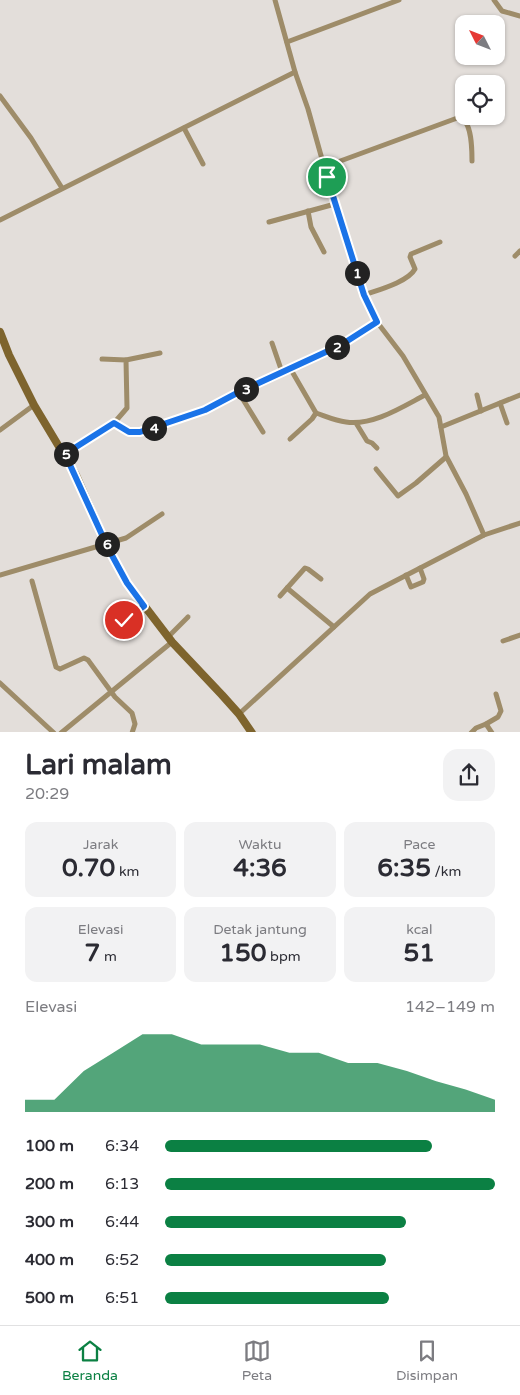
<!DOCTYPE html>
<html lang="id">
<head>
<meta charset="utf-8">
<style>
  :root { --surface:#fff; --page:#f2f2f3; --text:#2b2b33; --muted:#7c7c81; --line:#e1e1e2; --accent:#0b8043 }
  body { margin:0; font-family:"Varela Round",sans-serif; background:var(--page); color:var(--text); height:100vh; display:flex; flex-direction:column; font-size:19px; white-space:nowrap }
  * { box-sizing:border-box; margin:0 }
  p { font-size:16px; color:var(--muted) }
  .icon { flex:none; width:28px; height:28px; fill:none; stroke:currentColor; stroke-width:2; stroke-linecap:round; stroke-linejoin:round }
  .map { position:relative; height:732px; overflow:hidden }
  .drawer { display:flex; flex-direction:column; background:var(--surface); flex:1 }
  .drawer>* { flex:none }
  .needle { width:32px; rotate:312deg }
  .buttons { position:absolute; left:455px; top:15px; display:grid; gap:10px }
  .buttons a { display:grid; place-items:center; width:50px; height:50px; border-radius:10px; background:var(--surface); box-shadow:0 1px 4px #0004; font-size:25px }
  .pin { position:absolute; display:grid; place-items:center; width:42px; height:42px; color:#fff; margin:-21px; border:2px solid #fff; border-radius:50%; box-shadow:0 1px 5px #0007 }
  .km { position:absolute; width:25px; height:25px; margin:-12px; border-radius:50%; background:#222; color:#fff; font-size:14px; line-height:25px; text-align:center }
  .round { display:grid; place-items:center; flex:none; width:52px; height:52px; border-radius:15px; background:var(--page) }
  .summary { display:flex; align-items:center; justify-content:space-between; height:85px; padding:0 25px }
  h1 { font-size:28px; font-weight:700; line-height:38px }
  .stats { display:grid; grid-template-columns:repeat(3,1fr); gap:8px; height:85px; padding:5px 25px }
  .stats div { display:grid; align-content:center; border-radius:12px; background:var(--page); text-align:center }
  .stats b { font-size:25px; font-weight:700 }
  .stats small { font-size:14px; font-weight:400 }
  .stats p { font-size:14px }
  .chart { height:140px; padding:10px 25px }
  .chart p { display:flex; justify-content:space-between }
  .chart svg { width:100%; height:90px; margin-top:5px; fill:var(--accent); opacity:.7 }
  ul { padding:0 25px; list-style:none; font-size:16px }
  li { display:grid; grid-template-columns:80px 60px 1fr; align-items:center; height:38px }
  li i { height:12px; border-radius:6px; background:var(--accent) }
  .dock { display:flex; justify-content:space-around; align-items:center; height:70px; border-top:1px solid var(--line); background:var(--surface); font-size:14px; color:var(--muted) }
  .dock a { display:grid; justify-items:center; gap:2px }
  .dock .active { color:var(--accent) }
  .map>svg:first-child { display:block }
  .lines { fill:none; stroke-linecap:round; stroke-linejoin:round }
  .street { stroke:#9e8c69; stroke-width:5 }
  .secondary { stroke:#7e642d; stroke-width:8 }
  .route-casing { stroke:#fff; stroke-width:10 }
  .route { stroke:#1a73e8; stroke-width:6 }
</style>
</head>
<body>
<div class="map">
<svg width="520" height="733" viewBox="0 0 520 733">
  <rect width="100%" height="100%" fill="#e3deda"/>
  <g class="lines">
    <g class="street">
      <polyline points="275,0 295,72 308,109 327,177 364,295 377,322 403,356 439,417 446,456 466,494 484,535"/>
      <polyline points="494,0 502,11 520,16"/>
      <polyline points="287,42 399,0"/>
      <polyline points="0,96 31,138 62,188"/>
      <polyline points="184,128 203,164"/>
      <path d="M324 167 460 117C472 122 472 149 472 161"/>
      <polyline points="308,211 311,227 324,252"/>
      <polyline points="0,220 295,72"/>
      <polyline points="269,222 335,204"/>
      <polyline points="515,256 520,251"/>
      <path d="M364 295C378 290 408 282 415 269L410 257 411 254 440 242"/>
      <polyline points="272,343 282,372"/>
      <polyline points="102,359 126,360 127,408 114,423"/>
      <polyline points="126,360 160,353"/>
      <polyline points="239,393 263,432"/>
      <polyline points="477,395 481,411"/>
      <polyline points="500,403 507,423"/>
      <path d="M316 413C325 416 336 421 346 422 373 426 402 407 425 395"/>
      <polyline points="356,423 367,441 372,443 377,448"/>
      <polyline points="441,427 520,395"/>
      <polyline points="0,430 34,405"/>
      <polyline points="290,439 312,419 316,413 290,368"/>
      <polyline points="65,455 114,423 129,432 140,432 205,410 239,393 341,345 377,322"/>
      <polyline points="376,469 398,496 416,483 446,457"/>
      <polyline points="0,575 126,538 162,514"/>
      <polyline points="406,575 411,587 423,582 424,579 420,568"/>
      <polyline points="32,581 56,667 60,669 84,658 88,660 115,697 132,713 135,724 132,733"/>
      <polyline points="287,588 334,627"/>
      <polyline points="280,596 305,568 308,569 321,579"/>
      <polyline points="124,621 144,606"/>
      <polyline points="168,637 188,617"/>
      <polyline points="503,641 520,635"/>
      <polyline points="0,683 54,733"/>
      <polyline points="239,714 370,594 484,535 520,523"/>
      <polyline points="486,724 498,717 501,711 496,694"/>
      <polyline points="61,733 172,642"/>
      <polyline points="471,733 476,728 486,724 492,733"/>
    </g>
    <polyline class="secondary" points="0,332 9,355 34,405 76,475 108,548 127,583 172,642 222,695 239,714 252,733"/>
  </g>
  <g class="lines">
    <g class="route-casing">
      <polyline id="route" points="124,620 144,606 127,583 108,548 65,454 114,423 129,432 140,432 205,410 239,392 341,345 377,322 364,295 327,177"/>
    </g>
    <use href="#route" class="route"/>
  </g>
</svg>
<div class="buttons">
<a><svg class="needle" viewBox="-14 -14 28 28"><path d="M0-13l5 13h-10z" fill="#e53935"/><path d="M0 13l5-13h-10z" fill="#7c7c81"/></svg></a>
<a><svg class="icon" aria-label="locate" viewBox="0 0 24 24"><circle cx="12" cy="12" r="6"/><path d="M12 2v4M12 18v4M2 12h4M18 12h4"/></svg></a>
</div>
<div class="pin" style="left:327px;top:177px;background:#1e9e55"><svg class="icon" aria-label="arrive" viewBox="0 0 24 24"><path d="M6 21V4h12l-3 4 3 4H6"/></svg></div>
<div class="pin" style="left:124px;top:620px;background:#d93025"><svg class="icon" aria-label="check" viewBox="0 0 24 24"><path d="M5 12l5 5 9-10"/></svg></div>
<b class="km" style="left:357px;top:273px">1</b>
<b class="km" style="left:337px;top:347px">2</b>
<b class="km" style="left:246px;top:389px">3</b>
<b class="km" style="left:154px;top:428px">4</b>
<b class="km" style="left:66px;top:454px">5</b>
<b class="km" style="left:107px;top:544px">6</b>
</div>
<section class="drawer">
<div class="summary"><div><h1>Lari malam</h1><p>20:29</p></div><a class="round"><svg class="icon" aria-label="share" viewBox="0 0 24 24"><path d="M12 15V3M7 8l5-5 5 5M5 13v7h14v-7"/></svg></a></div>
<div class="stats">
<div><p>Jarak</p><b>0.70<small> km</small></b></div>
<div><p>Waktu</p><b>4:36</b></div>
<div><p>Pace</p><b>6:35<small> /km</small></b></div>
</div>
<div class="stats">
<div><p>Elevasi</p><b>7<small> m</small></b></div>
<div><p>Detak jantung</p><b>150<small> bpm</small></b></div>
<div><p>kcal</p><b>51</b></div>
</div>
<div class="chart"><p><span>Elevasi</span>142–149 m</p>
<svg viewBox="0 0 160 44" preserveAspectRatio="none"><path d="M0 44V38L10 38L20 24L30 15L40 6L50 6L60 11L70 11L80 11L90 15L100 15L110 20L120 20L130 24L140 29L150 33L160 38V44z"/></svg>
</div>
<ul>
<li><b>100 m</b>6:34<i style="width:81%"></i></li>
<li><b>200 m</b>6:13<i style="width:100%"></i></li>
<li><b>300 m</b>6:44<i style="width:73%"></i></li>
<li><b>400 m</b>6:52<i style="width:67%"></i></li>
<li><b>500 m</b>6:51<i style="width:68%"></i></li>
</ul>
</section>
<nav class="dock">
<a class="active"><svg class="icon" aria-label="home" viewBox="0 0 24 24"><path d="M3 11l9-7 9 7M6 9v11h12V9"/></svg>Beranda</a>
<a><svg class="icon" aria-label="map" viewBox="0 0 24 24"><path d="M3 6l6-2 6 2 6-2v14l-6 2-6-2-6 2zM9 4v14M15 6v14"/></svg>Peta</a>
<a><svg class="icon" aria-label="saved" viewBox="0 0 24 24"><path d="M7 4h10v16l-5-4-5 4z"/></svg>Disimpan</a>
</nav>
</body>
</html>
